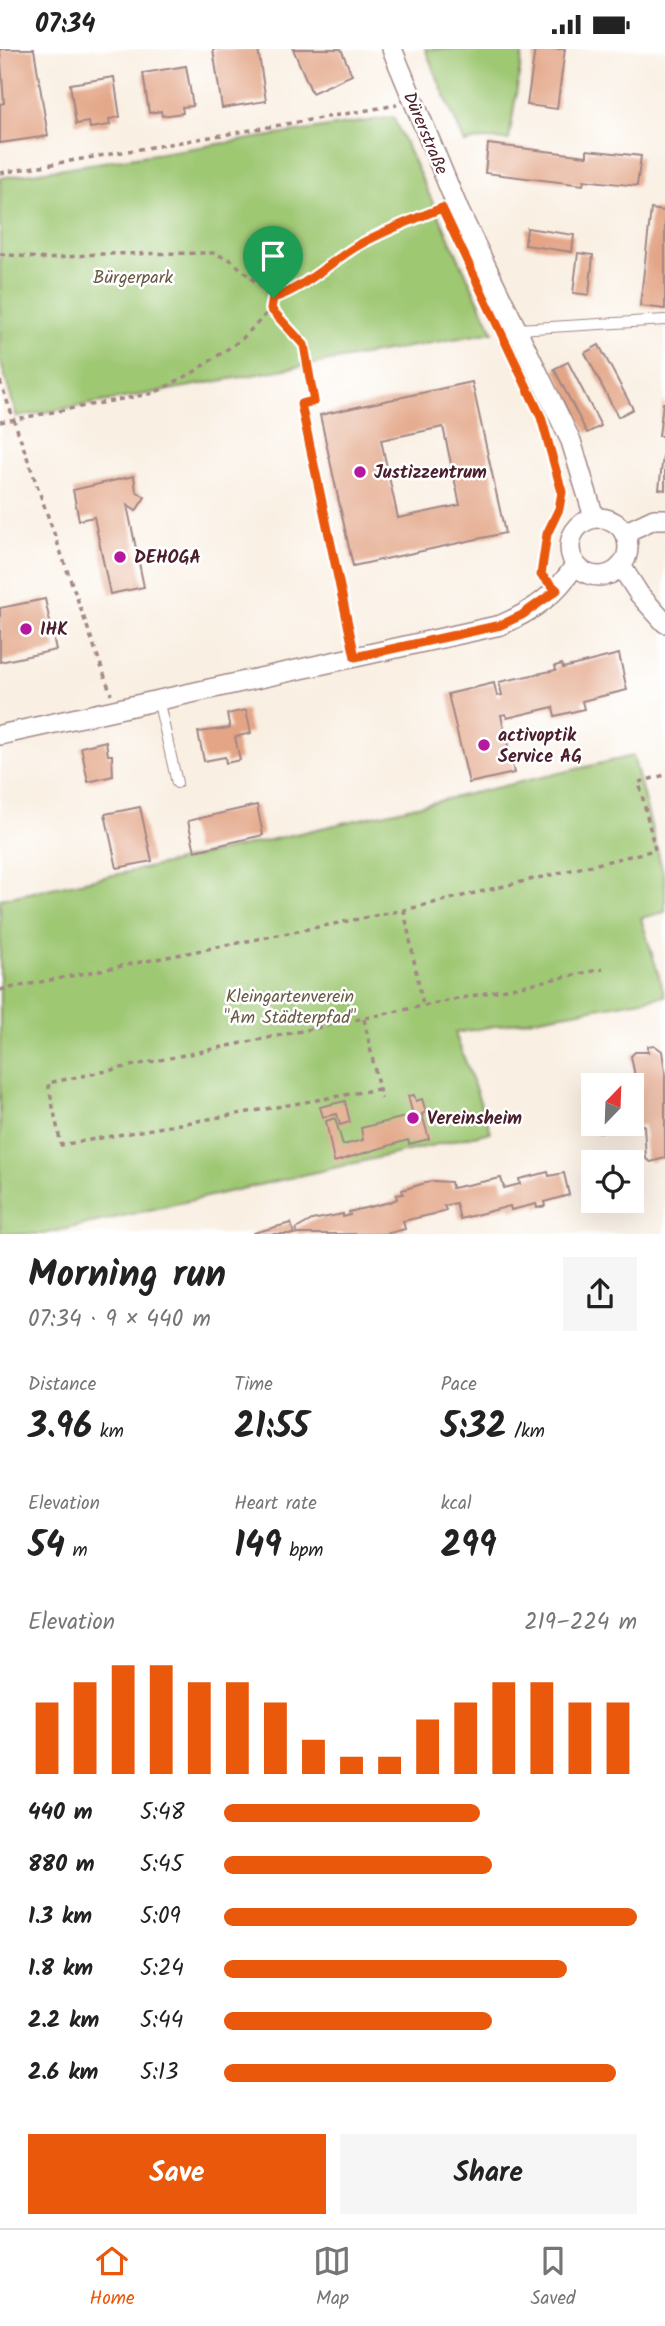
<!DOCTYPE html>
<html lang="en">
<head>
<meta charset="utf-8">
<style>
  :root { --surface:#fff; --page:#f6f6f6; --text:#222; --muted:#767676; --line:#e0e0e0; --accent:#ea580c }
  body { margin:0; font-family:Kalam,sans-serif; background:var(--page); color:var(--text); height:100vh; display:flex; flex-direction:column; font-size:26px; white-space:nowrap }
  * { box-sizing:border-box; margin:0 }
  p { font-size:23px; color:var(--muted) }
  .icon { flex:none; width:38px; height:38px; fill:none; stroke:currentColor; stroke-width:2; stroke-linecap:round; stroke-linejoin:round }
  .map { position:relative; height:1185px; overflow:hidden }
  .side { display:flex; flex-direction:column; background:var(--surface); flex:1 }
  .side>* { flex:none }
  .needle { width:46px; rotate:23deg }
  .fabs { position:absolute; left:581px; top:1024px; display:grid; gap:14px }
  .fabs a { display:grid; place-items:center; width:63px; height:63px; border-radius:0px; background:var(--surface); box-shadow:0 7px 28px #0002; font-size:35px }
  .pin { position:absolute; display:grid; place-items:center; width:60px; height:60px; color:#fff; margin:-72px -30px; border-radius:50% 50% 50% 0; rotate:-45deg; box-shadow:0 0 7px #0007 }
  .pin .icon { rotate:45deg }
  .round { display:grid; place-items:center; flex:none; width:74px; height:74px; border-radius:0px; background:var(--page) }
  .head { display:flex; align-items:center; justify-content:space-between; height:119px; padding:0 28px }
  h1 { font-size:38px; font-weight:800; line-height:52px }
  .stats { display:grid; grid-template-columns:repeat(3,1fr); gap:10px; height:119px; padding:7px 28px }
  .stats div { display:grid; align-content:center }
  .stats b { font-size:35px; font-weight:800 }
  .stats small { font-size:19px; font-weight:400 }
  .stats p { font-size:19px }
  .chart { height:196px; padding:14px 28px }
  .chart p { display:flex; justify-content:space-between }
  .chart svg { width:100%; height:126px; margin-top:7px; stroke:var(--accent); stroke-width:6 }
  .button { display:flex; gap:14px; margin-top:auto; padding:14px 28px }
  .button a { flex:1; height:80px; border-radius:0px; background:var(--accent); color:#fff; font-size:28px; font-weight:800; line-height:80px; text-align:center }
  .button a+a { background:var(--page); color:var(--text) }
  ul { padding:0 28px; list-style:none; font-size:23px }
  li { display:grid; grid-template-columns:112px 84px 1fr; align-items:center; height:52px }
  li i { height:18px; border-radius:9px; background:var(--accent) }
  .status { display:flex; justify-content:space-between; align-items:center; height:49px; padding:0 35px; background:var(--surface); direction:ltr }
  .status svg { height:19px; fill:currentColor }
  .tabs { display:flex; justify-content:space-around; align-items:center; height:98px; border-top:2px solid var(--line); background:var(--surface); font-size:19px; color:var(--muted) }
  .tabs a { display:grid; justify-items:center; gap:4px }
  .tabs .selected { color:var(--accent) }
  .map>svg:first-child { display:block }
  .green { fill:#9fc873; stroke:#74744f; stroke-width:2 }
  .building { fill:#e3a586; fill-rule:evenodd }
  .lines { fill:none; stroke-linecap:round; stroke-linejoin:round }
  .service-casing { stroke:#a28786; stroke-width:12 }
  .minor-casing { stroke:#a28786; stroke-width:22 }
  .path { stroke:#a28786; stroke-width:3.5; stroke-dasharray:5 5; stroke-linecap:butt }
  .service { stroke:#fff; stroke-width:10 }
  .minor { stroke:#fff; stroke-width:19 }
  .route-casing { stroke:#fff; stroke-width:14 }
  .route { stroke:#ea580c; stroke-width:9 }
  .poi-dot { fill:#b5179e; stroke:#fff; stroke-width:2.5 }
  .labels { text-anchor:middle; stroke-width:5; stroke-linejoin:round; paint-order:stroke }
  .street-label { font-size:18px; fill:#4a1f2b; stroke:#fff }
  .park-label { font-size:18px; fill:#685a44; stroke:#fff }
  .poi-label { font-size:18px; font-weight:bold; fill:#4a1f2b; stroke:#fff; text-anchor:start }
</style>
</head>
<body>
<div class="status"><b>07:34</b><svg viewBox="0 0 49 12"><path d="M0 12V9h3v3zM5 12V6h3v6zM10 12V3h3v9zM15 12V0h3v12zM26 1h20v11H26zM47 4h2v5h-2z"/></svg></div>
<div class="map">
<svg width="665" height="1185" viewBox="0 0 665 1185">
  <rect width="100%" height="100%" fill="#fff"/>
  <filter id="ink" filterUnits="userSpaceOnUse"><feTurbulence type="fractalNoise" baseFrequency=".0143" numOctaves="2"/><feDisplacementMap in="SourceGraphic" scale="14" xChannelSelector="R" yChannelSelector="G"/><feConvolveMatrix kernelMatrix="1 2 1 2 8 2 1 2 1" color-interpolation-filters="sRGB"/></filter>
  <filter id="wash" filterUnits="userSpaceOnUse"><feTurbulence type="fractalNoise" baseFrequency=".00686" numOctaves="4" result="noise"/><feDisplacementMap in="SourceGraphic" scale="28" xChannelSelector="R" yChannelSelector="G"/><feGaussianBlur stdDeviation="1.57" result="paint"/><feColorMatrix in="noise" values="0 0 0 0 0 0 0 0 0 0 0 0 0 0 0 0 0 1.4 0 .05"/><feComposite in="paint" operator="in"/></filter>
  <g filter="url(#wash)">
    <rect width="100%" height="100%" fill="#f9efe2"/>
    <g class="green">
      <polygon points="425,0 523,0 509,91 482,90 465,94"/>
      <polygon points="393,68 493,283 17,368 0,311 0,129"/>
      <polygon points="633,707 665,831 665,863 641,869 665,947 455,984 491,1083 44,1185 0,1185 0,850 170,814"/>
    </g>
    <g id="blocks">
      <g class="building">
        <polygon points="0,0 34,0 48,87 0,94 0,55 4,54"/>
        <polygon points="213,0 258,0 266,52 222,59"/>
        <polygon points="293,0 341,0 352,26 312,44"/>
        <polygon points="535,0 565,0 557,60 527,56"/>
        <polygon points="186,17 193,57 182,58 183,64 162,67 161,62 149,64 143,24"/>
        <polygon points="114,28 120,68 109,70 110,76 90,79 89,73 76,75 70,35"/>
        <polygon points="488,95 587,107 587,101 641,107 637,137 584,131 583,136 485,124"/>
        <polygon points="651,160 665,162 665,260 640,257"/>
        <polygon points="527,179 574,186 572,203 525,196"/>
        <polygon points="578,204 593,206 589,246 573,244"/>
        <polygon points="599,296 633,360 618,368 585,304"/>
        <polygon points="568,313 601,377 587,384 554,320"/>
        <path d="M472 333 505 484 353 517 320 366ZM443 378 460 456 398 469 381 391Z"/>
        <polygon points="663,354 665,354 665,387 659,387"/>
        <polygon points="663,407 665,407 665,441 659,440"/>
        <polygon points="134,427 136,442 145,448 136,462 127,456 144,538 110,545 94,468 79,471 73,441"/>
        <polygon points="45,550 56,601 0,613 0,559"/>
        <polygon points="619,605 627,641 582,652 584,660 555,667 553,658 507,669 506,665 501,666 514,724 469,734 448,645 494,634 497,647 502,646 499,633 556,621 555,617 562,615 563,619"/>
        <polygon points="246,661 251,684 235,688 240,711 226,714 225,708 204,712 198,683 230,679 227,665"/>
        <polygon points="106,692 108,706 112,706 113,727 88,733 81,698"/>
        <polygon points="257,756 263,786 195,802 188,772"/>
        <polygon points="140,758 152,812 117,819 105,765"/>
        <polygon points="654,996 662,1002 665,1023 665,1109 651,1113 646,1110 644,1076 598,1083 590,1077 589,1071 593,1070 593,1074 632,1074 632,1049 639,1048 631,1007 635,1003 648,1003 648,997"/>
        <polygon points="414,1046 416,1052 422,1050 426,1063 422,1065 429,1090 409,1095 408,1091 334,1113 326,1072 335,1069 343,1096 363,1091 361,1079 413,1066 408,1047"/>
        <polygon points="345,1052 350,1073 340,1076 337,1065 323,1068 320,1058"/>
        <polygon points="548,1123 549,1127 564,1124 569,1146 544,1153 545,1157 537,1159 536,1155 511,1161 510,1157 460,1170 456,1154 444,1157 446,1161 434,1165 403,1172 405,1180 386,1185 297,1185 296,1180 312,1171 343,1165 343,1168 350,1166 349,1163 390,1153 397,1150 396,1146 403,1145 402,1141 432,1132 451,1133 452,1139 501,1129 504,1139 520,1135 519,1130"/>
        <polygon points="291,1174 294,1185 253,1185 253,1184"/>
      </g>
    </g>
  </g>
  <g filter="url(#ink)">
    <use href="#blocks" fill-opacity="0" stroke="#a28786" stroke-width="2"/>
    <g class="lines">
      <g class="service-casing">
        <g id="service">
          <polyline points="518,280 665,271"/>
          <polyline points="158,650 177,734"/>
        </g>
      </g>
      <g class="minor-casing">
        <g id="minor">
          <polyline points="392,0 459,162 571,392 594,468"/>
          <circle cx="599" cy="498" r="29"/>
          <polyline points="624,484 654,470 665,470"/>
          <polyline points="621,517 639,545 665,574"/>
          <path d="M0 686 501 576C533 562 557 545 575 516"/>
        </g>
      </g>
      <g class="path">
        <polyline points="0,124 397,56"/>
        <polyline points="0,205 48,210 96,205 213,204 231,211 273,249"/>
        <polyline points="271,260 304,296 314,352 293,356"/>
        <polyline points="0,332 111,645"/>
        <polyline points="301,355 352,592"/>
        <path d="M0 373 154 344 194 323 242 290 271 260 273 249C305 240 330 212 359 196 384 182 412 171 438 160"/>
        <path d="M543 528C534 503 561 469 562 444 562 428 552 407 548 391"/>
        <polyline points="404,861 423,957"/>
        <polyline points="0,941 404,861 655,801 639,733 665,726"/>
        <polyline points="364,970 381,1050"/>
        <polyline points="379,1040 61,1096 48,1034 603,920"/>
      </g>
      <use href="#service" class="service"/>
      <use href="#minor" class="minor"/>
    </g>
  </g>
  <g class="lines" filter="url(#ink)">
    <g class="route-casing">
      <path id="route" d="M442 159 541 368 562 443 559 460 547 485 541 526 557 541 522 566 501 576 355 608 301 355 314 352 304 296 271 260 273 249C303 240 329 214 357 197 383 182 414 170 442 159Z"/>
    </g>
    <use href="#route" class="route"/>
  </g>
  <g class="poi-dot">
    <circle cx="360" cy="423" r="7"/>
    <circle cx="120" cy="508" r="7"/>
    <circle cx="26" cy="580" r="7"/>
    <circle cx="484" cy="696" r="7"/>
    <circle cx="413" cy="1069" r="7"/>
  </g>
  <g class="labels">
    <g class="street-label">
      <text transform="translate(426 84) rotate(67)" y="6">Dürerstraße</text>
    </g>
    <g class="park-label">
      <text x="133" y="234">Bürgerpark</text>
      <text x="290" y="953">Kleingartenverein<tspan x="290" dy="21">"Am Städterpfad"</tspan></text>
    </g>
    <g class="poi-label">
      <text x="374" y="429">Justizzentrum</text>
      <text x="134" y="514">DEHOGA</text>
      <text x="40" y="586">IHK</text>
      <text x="498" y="692">activoptik<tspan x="498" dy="21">Service AG</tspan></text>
      <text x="427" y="1075">Vereinsheim</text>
    </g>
  </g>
</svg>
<div class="fabs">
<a><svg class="needle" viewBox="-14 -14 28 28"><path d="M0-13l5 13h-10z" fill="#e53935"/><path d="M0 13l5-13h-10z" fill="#767676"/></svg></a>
<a><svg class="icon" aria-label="locate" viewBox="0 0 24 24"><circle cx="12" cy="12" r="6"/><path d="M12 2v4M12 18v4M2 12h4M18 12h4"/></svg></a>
</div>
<div class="pin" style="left:273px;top:249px;background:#1e9e55"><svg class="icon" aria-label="arrive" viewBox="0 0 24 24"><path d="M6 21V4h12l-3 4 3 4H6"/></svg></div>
</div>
<section class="side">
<div class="head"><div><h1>Morning run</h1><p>07:34 · 9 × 440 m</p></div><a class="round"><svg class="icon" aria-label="share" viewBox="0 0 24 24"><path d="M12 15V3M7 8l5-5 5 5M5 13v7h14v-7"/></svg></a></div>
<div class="stats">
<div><p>Distance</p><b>3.96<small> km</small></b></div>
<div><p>Time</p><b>21:55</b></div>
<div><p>Pace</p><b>5:32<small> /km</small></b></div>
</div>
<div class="stats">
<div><p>Elevation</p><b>54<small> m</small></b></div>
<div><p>Heart rate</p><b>149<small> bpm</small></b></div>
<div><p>kcal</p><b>299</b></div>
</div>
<div class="chart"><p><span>Elevation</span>219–224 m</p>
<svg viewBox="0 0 160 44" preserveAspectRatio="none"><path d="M5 44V19M15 44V12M25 44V6M35 44V6M45 44V12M55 44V12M65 44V19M75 44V32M85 44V38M95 44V38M105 44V25M115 44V19M125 44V12M135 44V12M145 44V19M155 44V19"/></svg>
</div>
<ul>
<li><b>440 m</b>5:48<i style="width:62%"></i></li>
<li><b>880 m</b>5:45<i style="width:65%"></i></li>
<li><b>1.3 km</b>5:09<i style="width:100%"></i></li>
<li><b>1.8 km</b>5:24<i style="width:83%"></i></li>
<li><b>2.2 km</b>5:44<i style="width:65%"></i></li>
<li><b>2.6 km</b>5:13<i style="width:95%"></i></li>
</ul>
<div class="button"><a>Save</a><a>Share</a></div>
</section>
<nav class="tabs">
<a class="selected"><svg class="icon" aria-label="home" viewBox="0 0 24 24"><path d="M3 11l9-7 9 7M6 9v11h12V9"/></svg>Home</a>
<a><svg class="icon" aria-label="map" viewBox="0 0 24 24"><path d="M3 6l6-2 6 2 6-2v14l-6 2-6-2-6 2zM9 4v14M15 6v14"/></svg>Map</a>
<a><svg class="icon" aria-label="saved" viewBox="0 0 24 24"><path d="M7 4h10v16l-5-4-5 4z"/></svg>Saved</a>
</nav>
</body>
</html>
